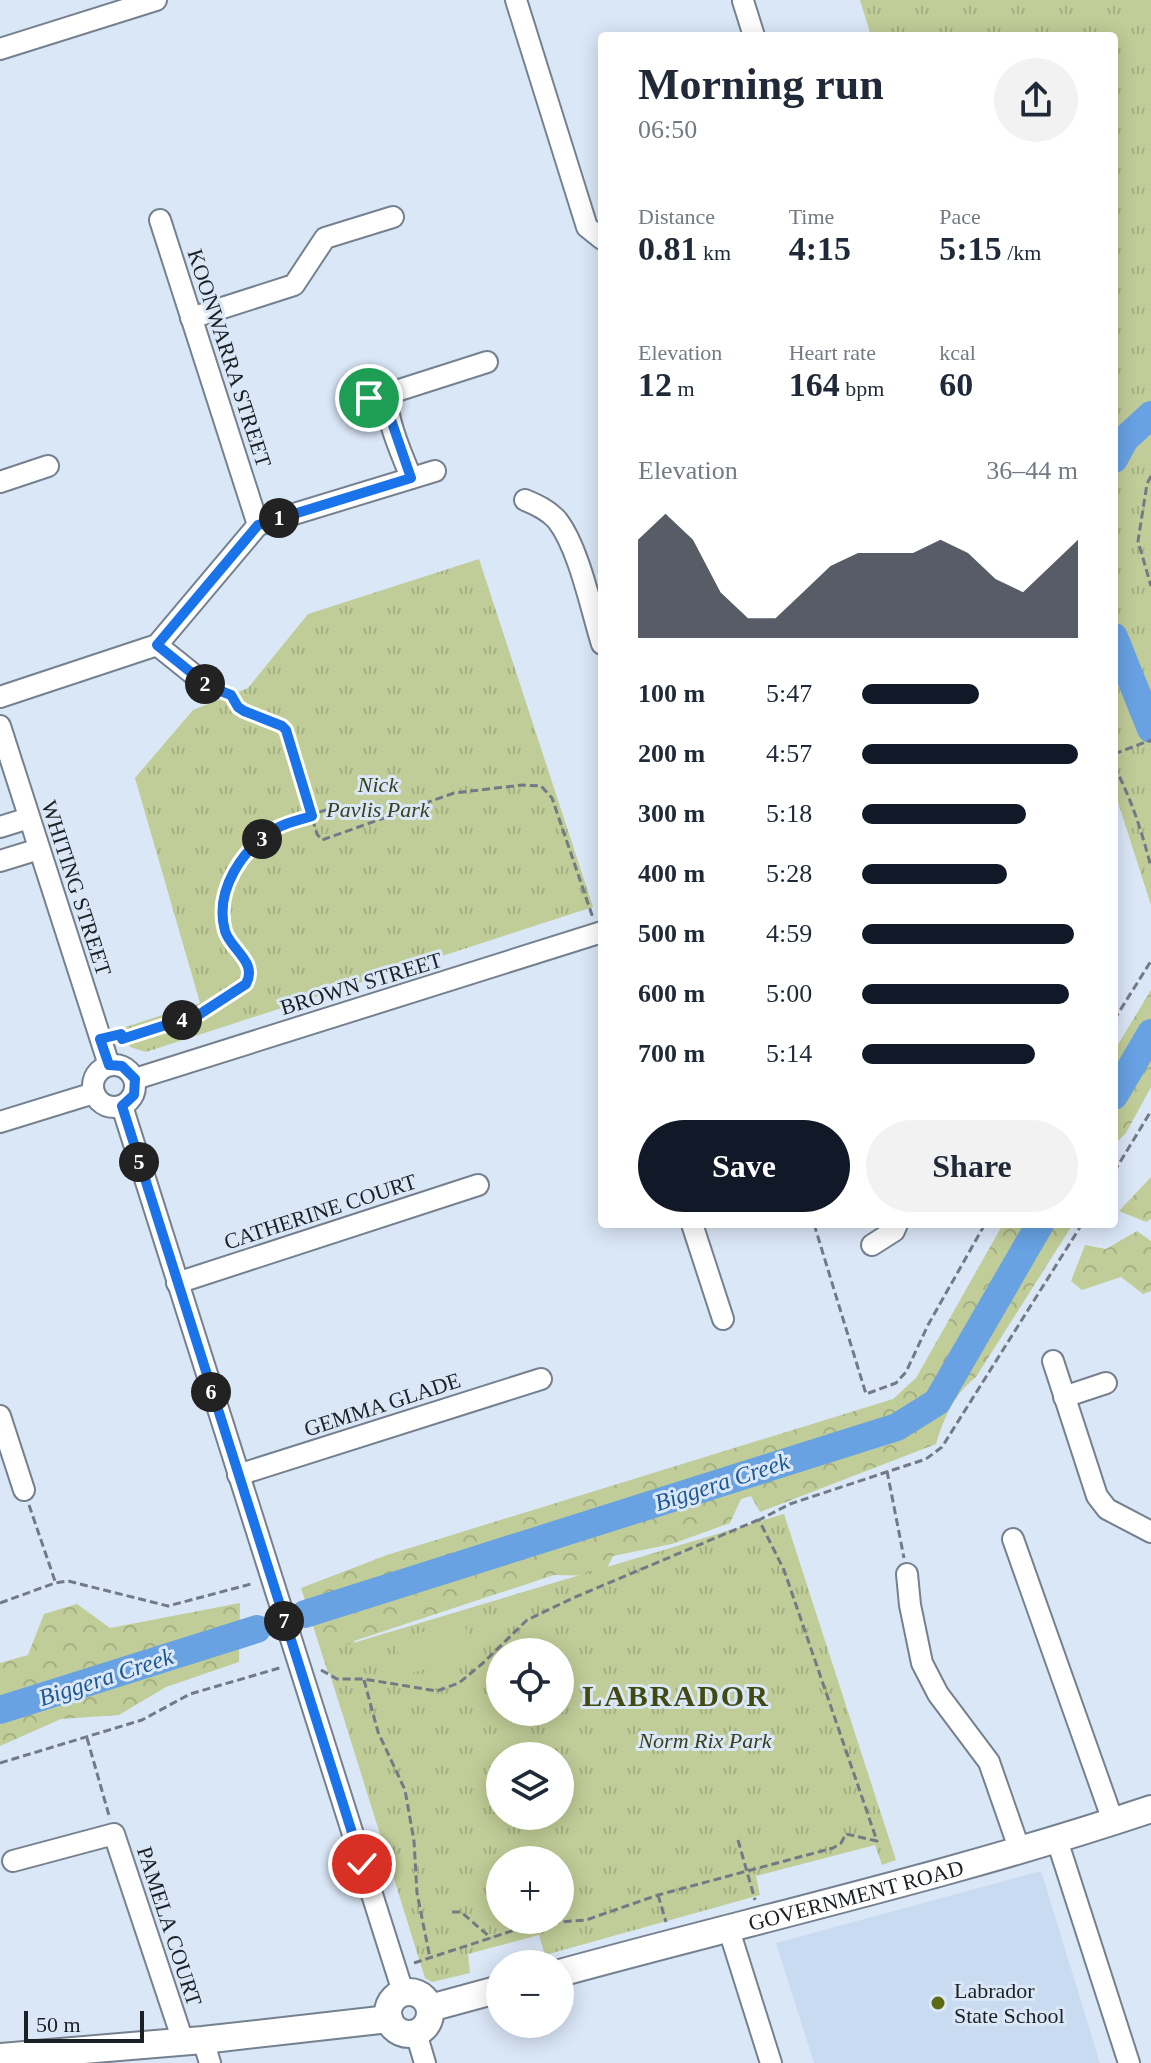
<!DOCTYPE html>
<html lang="en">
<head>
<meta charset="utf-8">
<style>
  :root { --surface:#fff; --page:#f2f2f3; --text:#1f2937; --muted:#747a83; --accent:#111827 }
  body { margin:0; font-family:Georgia,serif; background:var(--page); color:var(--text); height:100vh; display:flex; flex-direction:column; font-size:30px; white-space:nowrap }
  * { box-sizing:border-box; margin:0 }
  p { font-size:26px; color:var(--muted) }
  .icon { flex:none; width:44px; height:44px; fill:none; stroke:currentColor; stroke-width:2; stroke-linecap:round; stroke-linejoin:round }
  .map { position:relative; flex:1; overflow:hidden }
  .panel { position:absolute; left:598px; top:32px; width:520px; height:1196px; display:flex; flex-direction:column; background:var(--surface); border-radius:8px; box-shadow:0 4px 20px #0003 }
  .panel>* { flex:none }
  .fabs { position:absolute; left:486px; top:1638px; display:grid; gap:16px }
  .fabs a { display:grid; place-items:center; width:88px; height:88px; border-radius:50%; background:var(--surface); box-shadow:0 4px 20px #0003; font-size:40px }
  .scale { position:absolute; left:24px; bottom:20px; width:120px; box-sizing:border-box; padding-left:8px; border:4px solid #1b2025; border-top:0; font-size:22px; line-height:28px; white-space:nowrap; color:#1b2025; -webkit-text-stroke:6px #dae7f7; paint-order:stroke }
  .pin { position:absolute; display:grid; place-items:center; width:68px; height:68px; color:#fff; margin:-34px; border:4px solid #fff; border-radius:50%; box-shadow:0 2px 8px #0007 }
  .km { position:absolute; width:40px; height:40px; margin:-20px; border-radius:50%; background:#222; color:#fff; font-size:22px; line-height:40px; text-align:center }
  .round { display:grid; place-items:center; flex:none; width:84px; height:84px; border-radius:42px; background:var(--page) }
  .summary { display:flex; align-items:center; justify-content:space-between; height:136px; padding:0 40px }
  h1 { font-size:44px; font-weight:700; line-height:60px }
  .stats { display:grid; grid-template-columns:repeat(3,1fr); gap:12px; height:136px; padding:8px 40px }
  .stats div { display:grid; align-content:center }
  .stats b { font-size:34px; font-weight:700 }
  .stats small { font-size:22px; font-weight:400 }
  .stats p { font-size:22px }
  .chart { height:224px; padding:16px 40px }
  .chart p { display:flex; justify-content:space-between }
  .chart svg { width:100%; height:144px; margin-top:8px; fill:var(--accent); opacity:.7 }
  .cta { display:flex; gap:16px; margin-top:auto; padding:16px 40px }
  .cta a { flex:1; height:92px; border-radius:48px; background:var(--accent); color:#fff; font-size:32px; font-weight:700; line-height:92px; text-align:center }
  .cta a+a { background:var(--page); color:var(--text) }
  ul { padding:0 40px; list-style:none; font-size:26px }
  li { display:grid; grid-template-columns:128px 96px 1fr; align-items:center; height:60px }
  li i { height:20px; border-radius:10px; background:var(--accent) }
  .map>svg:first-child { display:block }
  .built { fill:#c9dbf1 }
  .forest { fill:url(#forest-crowns) }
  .park { fill:url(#park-tufts); fill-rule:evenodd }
  .pitch { fill:#c1cd98 }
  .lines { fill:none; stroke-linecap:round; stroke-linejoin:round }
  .river { stroke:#68a2e3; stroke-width:28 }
  .minor-casing { stroke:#75818f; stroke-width:24 }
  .major-casing { stroke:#75818f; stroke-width:30 }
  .path { stroke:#727b85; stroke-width:3; stroke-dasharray:8 4; stroke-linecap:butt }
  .minor { stroke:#fff; stroke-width:20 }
  .major { stroke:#fff; stroke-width:26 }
  .route-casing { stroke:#fff; stroke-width:16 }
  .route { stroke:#1a73e8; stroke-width:10 }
  .poi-dot { fill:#5d6b15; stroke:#dae7f7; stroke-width:3 }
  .labels { text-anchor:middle; stroke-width:6; stroke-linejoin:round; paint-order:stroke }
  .street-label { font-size:22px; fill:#1b2025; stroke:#dae7f7 }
  .park-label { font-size:22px; font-style:italic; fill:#39401b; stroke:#dae7f7 }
  .poi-label { font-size:22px; fill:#1b2025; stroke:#dae7f7; text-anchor:start }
  .water-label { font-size:24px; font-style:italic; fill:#1d5895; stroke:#dae7f7 }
  .district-label { font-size:30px; font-weight:bold; letter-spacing:2px; fill:#404a11; stroke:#dae7f7 }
</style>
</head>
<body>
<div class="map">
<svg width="1151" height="2063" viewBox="0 0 1151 2063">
  <defs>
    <pattern id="forest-crowns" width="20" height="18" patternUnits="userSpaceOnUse" patternTransform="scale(2)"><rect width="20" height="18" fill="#c1cd98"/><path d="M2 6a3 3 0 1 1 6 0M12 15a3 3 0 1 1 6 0" fill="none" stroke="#a5b083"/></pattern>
    <pattern id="park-tufts" width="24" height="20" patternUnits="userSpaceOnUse" patternTransform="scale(2)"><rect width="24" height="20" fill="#c1cd98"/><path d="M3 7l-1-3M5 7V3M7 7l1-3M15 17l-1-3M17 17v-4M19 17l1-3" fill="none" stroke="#a5b083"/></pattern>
  </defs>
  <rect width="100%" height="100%" fill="#dae7f7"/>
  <polygon class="built" points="1041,1871 1100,2063 814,2063 776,1943"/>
  <g class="forest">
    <polygon points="1151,990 1151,1087 1126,1133 1114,1145 1114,1051"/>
    <polygon points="1151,1177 1151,1219 1146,1222 1119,1211"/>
    <path d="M1003 1224H1073L976 1377C954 1394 944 1418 936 1444L760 1512 751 1496 741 1499 730 1523 672 1544 613 1556 603 1576 554 1575 354 1641 355 1670 328 1673 301 1588 387 1555 893 1399 916 1378Z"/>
    <polygon points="1137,1231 1151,1241 1151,1291 1143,1294 1121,1277 1082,1290 1071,1281 1085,1245 1106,1249"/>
    <polygon points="240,1603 239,1662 166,1687 119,1715 61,1719 0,1746 0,1663 28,1655 44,1614 77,1604 110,1628"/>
  </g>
  <g class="park">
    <polygon points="860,0 1151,0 1151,905 1114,790 1114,36 871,36"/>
    <polygon points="479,559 593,907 146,1052 130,1047 122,1028 200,1003 135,778 193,710 248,688 308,614"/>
    <path d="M784 1514 896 1860 882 1865 875 1845 756 1876 760 1895 545 1955 539 1935 468 1954 470 1973 432 1982 425 1978 323 1652ZM500 1652H560V1712H500ZM500 1756H560V1816H500ZM500 1860H560V1920H500Z"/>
  </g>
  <polygon class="pitch" points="463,1619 474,1653 406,1675 394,1641"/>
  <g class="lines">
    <g class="river">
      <polyline points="1114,459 1125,439 1151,415"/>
      <polyline points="1114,637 1151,729"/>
      <polyline points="1114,1096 1151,1033"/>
      <polyline points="305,1614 897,1427 937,1402 1040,1224"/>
      <polyline points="0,1710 257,1629"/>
    </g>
    <g class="minor-casing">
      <g id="minor">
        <polyline points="516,0 587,227 602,239"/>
        <polyline points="743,1 754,36"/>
        <polyline points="0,49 156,0"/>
        <polyline points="191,318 294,285 325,238 393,217"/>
        <path d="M411 478C404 458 381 412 390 393L487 362"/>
        <polyline points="0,482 48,466"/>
        <path d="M525 500C537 505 548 510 557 520 579 548 591 609 602 644"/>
        <polyline points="258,525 435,471"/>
        <polyline points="157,645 208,686"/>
        <polyline points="0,697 157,645 258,525 160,220"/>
        <polyline points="0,726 109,1065"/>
        <polyline points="0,827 29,818"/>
        <polyline points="0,861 39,849"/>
        <circle cx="114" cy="1086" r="21"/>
        <polyline points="135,1079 602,932"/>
        <polyline points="122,1106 403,1992"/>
        <polyline points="0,1122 94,1093"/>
        <polyline points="692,1224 723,1319"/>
        <polyline points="872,1245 894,1231 897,1224"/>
        <polyline points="177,1283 478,1185"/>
        <polyline points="1053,1361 1097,1496 1107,1509 1151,1532"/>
        <polyline points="1064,1397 1106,1383"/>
        <polyline points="0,1416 24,1490"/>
        <polyline points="238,1475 541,1379"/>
        <polyline points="1013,1539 1113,1821"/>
        <polyline points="907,1574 910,1605 922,1663 938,1694 989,1762 1020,1851"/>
        <polyline points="1057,1840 1129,2063"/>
        <polyline points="13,1861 114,1834 183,2041"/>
        <polyline points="729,1930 771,2063"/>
        <polyline points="416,2033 425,2063"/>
        <polyline points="203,2040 210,2063"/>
      </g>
    </g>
    <g class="major-casing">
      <g id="major">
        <path id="s1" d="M560 1973C757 1919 957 1874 1151 1809"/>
        <circle cx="409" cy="2013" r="21"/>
        <polyline points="430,2008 500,1989"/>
        <polyline points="0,2057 203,2040 389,2019"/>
      </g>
    </g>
    <g class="path">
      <polyline points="1151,476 1147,484 1138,541 1151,586"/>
      <path d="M223 692C233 696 233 704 242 710 256 719 275 718 286 730L317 834 322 840 454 793 522 785 541 786 552 798 593 918"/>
      <polyline points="1114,754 1151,740"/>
      <path d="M1114 766C1131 798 1142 832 1151 867"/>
      <polyline points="1114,1020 1151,961"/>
      <path d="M119 1034 122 1039 200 1014 246 984C257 964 238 957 230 942 209 901 237 853 273 830 292 819 316 814 337 806"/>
      <polyline points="1114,1172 1151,1111"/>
      <polyline points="814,1224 866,1394 896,1383 906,1372 928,1325 985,1224"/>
      <polyline points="887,1471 904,1558"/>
      <polyline points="29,1505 55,1581"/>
      <polyline points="0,1603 55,1583 68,1581 168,1606 251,1584"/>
      <polyline points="321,1670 337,1679 364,1679 437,1691 459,1683 483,1663 527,1620 573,1598 758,1520"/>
      <polyline points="364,1680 378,1732 405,1790 414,1841 417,1893 430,1958"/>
      <polyline points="87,1738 110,1819"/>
      <polyline points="0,1763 142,1720 190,1694 283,1667"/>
      <polyline points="738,1840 755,1900"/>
      <polyline points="658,1895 666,1922"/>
      <polyline points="452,1912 461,1912 491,1938"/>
      <polyline points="414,1963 533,1924 586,1920 658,1895 833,1848 841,1843 846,1834 877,1841 784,1570 759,1520 790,1504 926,1459 942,1447 1082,1224"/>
    </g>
    <use href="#minor" class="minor"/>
    <use href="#major" class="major"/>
  </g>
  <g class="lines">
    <g class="route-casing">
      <path id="route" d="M362 1864 122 1106 134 1095 135 1079 122 1066 109 1065 100 1039 121 1034 122 1039 200 1014 246 984C258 962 231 950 225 931 214 891 242 848 277 828 288 822 300 820 312 816L286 730 282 726 244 711 238 707 231 695 208 686 157 645 258 525 411 478 388 411 387 398H369"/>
    </g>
    <use href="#route" class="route"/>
  </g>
  <circle class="poi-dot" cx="938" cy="2003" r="8"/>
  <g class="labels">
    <g class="street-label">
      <text transform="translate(230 358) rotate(72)" y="8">KOONWARRA STREET</text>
      <text transform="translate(77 888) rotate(72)" y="8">WHITING STREET</text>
      <text transform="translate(361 983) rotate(-17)" y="8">BROWN STREET</text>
      <text transform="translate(320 1211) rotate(-18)" y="8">CATHERINE COURT</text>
      <text transform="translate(382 1404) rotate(-18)" y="8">GEMMA GLADE</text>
      <text dy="8" stroke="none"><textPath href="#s1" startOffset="306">GOVERNMENT ROAD</textPath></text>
      <text transform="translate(170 1926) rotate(72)" y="8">PAMELA COURT</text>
    </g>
    <g class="park-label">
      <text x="378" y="792">Nick<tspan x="378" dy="25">Pavlis Park</tspan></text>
      <text x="705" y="1748">Norm Rix Park</text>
    </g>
    <g class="poi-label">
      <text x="954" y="1998">Labrador<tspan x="954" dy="25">State School</tspan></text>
    </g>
    <g class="water-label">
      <text transform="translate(722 1482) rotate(-18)" y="8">Biggera Creek</text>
      <text transform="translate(106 1677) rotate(-18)" y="8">Biggera Creek</text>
    </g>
    <g class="district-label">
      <text x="676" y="1706">LABRADOR</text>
    </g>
  </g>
</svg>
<div class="fabs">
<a><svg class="icon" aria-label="locate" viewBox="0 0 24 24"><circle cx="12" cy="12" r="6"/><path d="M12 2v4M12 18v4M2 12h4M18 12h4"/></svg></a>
<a><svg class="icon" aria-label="layers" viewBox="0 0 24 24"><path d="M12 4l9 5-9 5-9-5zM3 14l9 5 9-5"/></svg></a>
<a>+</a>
<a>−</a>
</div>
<div class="scale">50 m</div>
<div class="pin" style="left:369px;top:398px;background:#1e9e55"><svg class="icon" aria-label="arrive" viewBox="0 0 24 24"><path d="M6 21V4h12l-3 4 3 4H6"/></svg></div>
<div class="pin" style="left:362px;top:1864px;background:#d93025"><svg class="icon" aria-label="check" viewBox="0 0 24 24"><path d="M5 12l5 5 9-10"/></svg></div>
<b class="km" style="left:279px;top:518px">1</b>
<b class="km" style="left:205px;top:684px">2</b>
<b class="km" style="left:262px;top:839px">3</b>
<b class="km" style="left:182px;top:1020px">4</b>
<b class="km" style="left:139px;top:1162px">5</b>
<b class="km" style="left:211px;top:1392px">6</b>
<b class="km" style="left:284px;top:1621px">7</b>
<section class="panel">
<div class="summary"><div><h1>Morning run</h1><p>06:50</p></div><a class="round"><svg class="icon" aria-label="share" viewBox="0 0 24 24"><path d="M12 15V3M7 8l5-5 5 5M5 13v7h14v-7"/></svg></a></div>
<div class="stats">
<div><p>Distance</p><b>0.81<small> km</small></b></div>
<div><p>Time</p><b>4:15</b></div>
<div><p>Pace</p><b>5:15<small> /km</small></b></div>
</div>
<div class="stats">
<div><p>Elevation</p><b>12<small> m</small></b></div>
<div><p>Heart rate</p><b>164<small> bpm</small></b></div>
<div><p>kcal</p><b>60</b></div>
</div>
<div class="chart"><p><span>Elevation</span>36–44 m</p>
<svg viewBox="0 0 160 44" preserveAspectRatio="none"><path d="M0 44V14L10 6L20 14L30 30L40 38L50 38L60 30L70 22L80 18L90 18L100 18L110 14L120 18L130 26L140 30L150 22L160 14V44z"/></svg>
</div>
<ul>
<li><b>100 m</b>5:47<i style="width:54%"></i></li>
<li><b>200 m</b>4:57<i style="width:100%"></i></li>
<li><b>300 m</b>5:18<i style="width:76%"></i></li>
<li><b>400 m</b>5:28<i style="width:67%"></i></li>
<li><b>500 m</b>4:59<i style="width:98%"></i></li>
<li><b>600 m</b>5:00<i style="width:96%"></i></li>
<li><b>700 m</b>5:14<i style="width:80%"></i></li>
</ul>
<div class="cta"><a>Save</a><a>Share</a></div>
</section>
</div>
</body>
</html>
